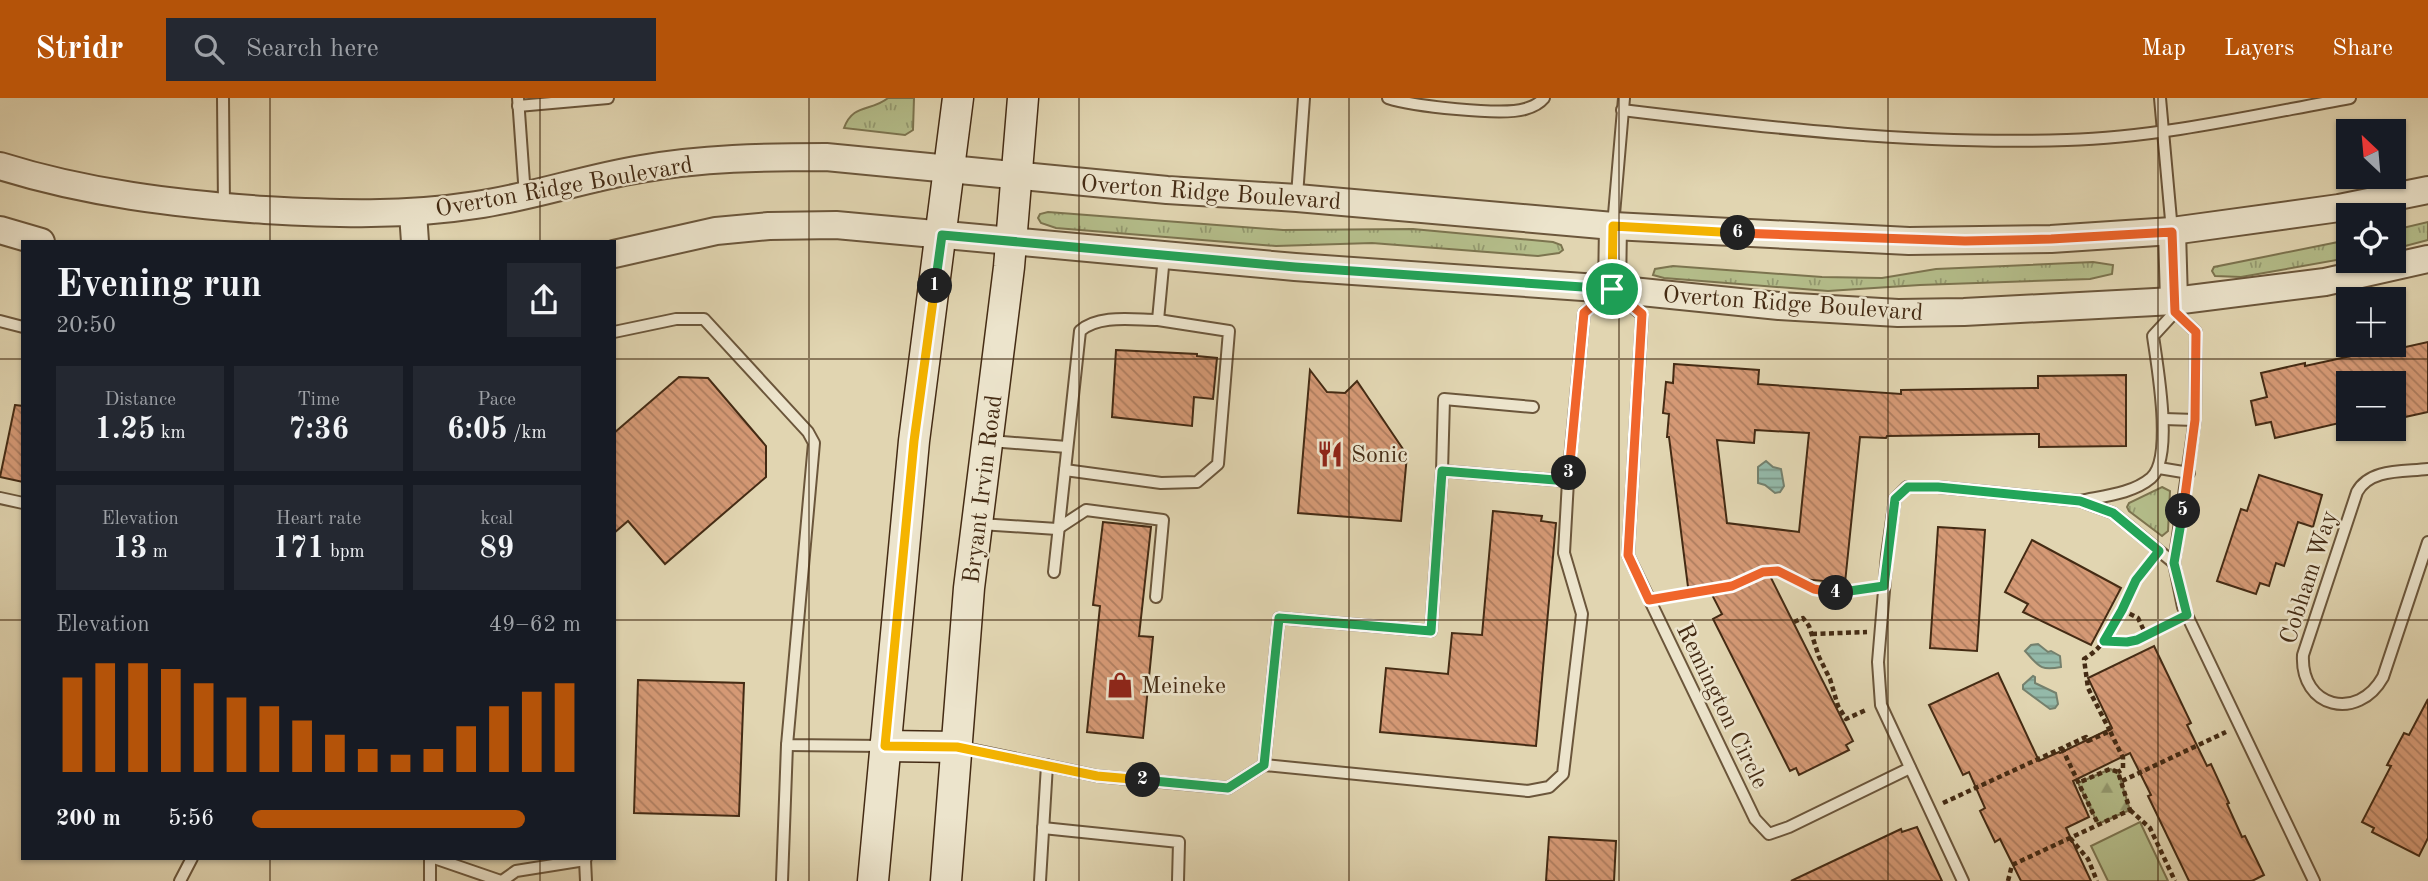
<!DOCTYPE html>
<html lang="en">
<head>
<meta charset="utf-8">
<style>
  :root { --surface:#171b24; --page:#242831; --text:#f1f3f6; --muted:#9ea1a6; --accent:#b45309 }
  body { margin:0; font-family:"Old Standard TT",serif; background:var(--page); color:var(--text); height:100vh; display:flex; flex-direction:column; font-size:26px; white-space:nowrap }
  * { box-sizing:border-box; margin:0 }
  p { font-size:23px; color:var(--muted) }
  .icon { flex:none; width:38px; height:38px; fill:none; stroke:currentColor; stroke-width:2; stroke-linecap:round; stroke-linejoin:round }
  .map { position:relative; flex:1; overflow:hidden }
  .drawer { position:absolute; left:21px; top:142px; width:595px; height:620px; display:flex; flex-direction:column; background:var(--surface); border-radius:0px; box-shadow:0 2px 5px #0004 }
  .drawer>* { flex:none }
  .needle { width:46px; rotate:334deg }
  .tools { position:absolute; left:2336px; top:21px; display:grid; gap:14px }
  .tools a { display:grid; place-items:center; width:70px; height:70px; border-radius:0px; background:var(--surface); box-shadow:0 2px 5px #0004; font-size:35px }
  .pin { position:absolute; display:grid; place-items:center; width:60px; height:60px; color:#fff; margin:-30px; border:4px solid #fff; border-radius:50%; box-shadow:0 2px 7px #0007 }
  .km { position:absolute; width:35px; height:35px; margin:-18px; border-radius:50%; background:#222; color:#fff; font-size:19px; line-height:35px; text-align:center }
  .round { display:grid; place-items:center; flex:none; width:74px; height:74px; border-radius:0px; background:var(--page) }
  .headline { display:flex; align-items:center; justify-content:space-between; height:119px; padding:0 35px }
  h1 { font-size:38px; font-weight:800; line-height:52px }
  .stats { display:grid; grid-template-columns:repeat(3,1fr); gap:10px; height:119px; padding:7px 35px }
  .stats div { display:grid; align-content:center; border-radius:0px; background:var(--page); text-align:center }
  .stats b { font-size:30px; font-weight:800 }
  .stats small { font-size:19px; font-weight:400 }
  .stats p { font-size:19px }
  .chart { height:196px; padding:14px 35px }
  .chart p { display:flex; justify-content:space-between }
  .chart svg { width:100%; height:126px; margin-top:7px; stroke:var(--accent); stroke-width:6 }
  ul { padding:0 35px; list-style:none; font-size:23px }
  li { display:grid; grid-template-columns:112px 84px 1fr; align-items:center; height:52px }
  li i { height:18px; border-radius:9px; background:var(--accent) }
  header { display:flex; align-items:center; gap:42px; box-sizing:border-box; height:98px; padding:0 35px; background:var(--accent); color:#fff }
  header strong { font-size:33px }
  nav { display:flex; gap:38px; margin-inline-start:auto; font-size:24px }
  .search { width:490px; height:63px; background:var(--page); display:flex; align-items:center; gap:18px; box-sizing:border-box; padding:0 24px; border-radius:0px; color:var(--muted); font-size:26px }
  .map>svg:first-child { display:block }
  .grass { fill:url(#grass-tufts); stroke:#7c744f; stroke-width:2 }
  .forest { fill:url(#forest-firs); stroke:#7c744f; stroke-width:2 }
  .pitch { fill:#b4bd8a; stroke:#7c744f; stroke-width:2 }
  .water { fill:url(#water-rules); stroke:#74806d; stroke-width:2 }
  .building { fill:url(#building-back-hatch); stroke:#442b14; stroke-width:2; fill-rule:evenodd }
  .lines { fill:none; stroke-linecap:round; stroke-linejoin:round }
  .service-casing { stroke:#6b563b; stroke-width:14 }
  .tertiary-casing { stroke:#6b563b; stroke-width:30 }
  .secondary-casing { stroke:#442b14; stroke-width:33 }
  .path { stroke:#442b14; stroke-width:4.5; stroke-dasharray:5 3.5; stroke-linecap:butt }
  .service { stroke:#ece4cc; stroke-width:10 }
  .tertiary { stroke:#ece4cc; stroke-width:26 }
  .secondary { stroke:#ece4cc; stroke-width:30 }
  .split-1-casing { stroke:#fff; stroke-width:14 }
  .split-2-casing { stroke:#fff; stroke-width:14 }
  .split-3-casing { stroke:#fff; stroke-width:14 }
  .split-4-casing { stroke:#fff; stroke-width:14 }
  .split-5-casing { stroke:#fff; stroke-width:14 }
  .split-6-casing { stroke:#fff; stroke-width:14 }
  .split-7-casing { stroke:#fff; stroke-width:14 }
  .split-1 { stroke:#22a559; stroke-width:9 }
  .split-2 { stroke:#f5b400; stroke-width:9 }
  .split-3 { stroke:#22a559; stroke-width:9 }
  .split-4 { stroke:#f0652b; stroke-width:9 }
  .split-5 { stroke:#22a559; stroke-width:9 }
  .split-6 { stroke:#f0652b; stroke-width:9 }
  .split-7 { stroke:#f5b400; stroke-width:9 }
  .grid { fill:none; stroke:#442b14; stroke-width:2; stroke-opacity:0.55 }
  .labels { text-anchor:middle; stroke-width:5; stroke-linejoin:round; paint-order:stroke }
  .street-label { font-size:24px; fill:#442b14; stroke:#ece4cc }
  .poi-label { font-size:24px; fill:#442b14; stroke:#ece4cc; text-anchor:start }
</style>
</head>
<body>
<header>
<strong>Stridr</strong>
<div class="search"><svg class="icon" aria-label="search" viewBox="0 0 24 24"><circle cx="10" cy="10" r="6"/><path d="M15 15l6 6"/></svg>Search here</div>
<nav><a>Map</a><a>Layers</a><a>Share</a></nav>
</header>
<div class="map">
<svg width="2428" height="783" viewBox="0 0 2428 783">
  <defs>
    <pattern id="grass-tufts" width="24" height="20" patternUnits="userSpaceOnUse" patternTransform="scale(1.75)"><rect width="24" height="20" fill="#b4bd8a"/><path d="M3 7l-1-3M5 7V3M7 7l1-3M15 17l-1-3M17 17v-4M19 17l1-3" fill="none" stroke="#949a70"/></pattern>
    <pattern id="forest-firs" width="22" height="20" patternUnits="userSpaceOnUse" patternTransform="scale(1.75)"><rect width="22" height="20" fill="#b4bd8a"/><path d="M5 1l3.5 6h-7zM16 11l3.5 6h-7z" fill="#949a70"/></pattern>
    <pattern id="water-rules" width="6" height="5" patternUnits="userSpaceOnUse" patternTransform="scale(1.75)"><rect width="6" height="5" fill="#94b9a9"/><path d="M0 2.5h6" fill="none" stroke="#7a9788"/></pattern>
    <pattern id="building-back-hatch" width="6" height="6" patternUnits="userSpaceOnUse" patternTransform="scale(1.75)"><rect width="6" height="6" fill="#d59975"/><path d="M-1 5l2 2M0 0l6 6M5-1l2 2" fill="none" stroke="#ae7d5f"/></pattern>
  </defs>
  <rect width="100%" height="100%" fill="#e1d5b1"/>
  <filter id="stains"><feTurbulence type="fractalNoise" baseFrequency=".00286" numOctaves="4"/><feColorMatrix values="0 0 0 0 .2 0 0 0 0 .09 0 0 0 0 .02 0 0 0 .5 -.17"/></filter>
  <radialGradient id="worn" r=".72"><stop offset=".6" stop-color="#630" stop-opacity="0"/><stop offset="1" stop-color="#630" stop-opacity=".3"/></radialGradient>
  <g class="grass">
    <path d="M888 0H914L913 32 905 37 844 30C853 5 871 14 888 0Z"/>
    <polygon points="1048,114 1283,132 1413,131 1553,144 1561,147 1563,152 1559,155 1538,158 1372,145 1276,148 1056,130 1041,125 1038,120 1040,116"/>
    <polygon points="2428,124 2428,142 2394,151 2394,132"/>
    <polygon points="2348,142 2348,160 2241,179 2215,178 2212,173 2214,169"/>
    <polygon points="2093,164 2113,167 2112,176 2090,181 1920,187 1828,193 1664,180 1653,177 1655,171 1673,168 1822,179 1882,180 1936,171"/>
    <polygon points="2162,389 2170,393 2168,433 2162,438 2129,413 2127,409 2129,405"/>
  </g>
  <polygon class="forest" points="2110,671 2118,674 2130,712 2098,726 2078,685"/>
  <polygon class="pitch" points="2140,724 2168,783 2108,783 2091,748"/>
  <g class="water">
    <polygon points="1766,363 1773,369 1781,371 1784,388 1780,394 1775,395 1765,387 1758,385 1758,369"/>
    <path d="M2038 546 2048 554 2051 553 2060 558 2061 569C2039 573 2039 568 2025 553L2031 547Z"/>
    <polygon points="2033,578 2035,579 2035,585 2056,595 2058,606 2055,610 2050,611 2023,591 2023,587"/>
  </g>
  <g class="building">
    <polygon points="2428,244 2428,314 2405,319 2401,305 2394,306 2394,285 2348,285 2348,323 2275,340 2271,324 2256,327 2251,303 2267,299 2261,275 2305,265 2305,268 2374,253 2374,256"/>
    <polygon points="1116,252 1197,256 1197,258 1217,260 1213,301 1194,299 1192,328 1112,319"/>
    <path d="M1674 266 1759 272 1758 286 1901 296V292L2038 290V278L2126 277V348L2039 349V336L1887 338 1886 340 1860 339 1845 485 1770 478 1853 643 1846 647 1849 652 1799 677 1796 670 1790 673 1713 521 1722 516 1707 487 1688 489 1669 339H1667L1669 316 1663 315 1666 284 1673 285ZM1755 332 1809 335 1799 434 1727 425 1717 342 1754 345Z"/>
    <polygon points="1310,272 1327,294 1345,295 1357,283 1407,357 1401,423 1298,415"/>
    <polygon points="679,279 708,280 766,348 766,379 665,466 628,423 614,435 614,335"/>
    <polygon points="15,307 23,308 23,384 0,379"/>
    <polygon points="2259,377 2322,397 2313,429 2298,424 2284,468 2276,465 2269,488 2260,485 2256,496 2217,483 2241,411 2247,413"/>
    <polygon points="1493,413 1542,418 1541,423 1556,425 1536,648 1380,634 1386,570 1448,576 1452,535 1482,537"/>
    <polygon points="1103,424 1151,429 1139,538 1153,539 1143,640 1087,634 1100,508 1093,507"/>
    <polygon points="1938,429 1985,432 1977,553 1930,550"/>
    <polygon points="2032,442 2121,490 2091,547 2023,514 2028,506 2005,494"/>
    <polygon points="2154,548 2191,625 2187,627 2207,668 2211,666 2229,705 2227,706 2242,739 2245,738 2264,777 2252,783 2189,783 2148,698 2151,697 2130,655 2073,683 2089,719 2066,730 2091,783 2021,783 2000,741 1995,744 1980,713 1985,710 1969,674 1963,677 1929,607 1998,575 2039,663 2059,654 2060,655 2112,630 2088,580"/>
    <polygon points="638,582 744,585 739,718 634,715"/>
    <polygon points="2428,601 2428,740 2419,758 2372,734 2374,730 2362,724 2391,668 2387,667 2404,635 2409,637"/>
    <polygon points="1917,729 1942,783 1791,783 1901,731 1902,734"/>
    <polygon points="1549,739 1616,743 1614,783 1546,783"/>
  </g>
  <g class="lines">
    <g class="service-casing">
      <g id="service">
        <polyline points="223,0 224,109"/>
        <polyline points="518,0 525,98"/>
        <path d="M1388 0C1412 8 1502 18 1525 11 1532 9 1539 6 1544 0"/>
        <polyline points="2160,0 2172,133"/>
        <polyline points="518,8 608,0"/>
        <path d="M1622 12C1770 30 1918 47 2067 42 2162 39 2256 17 2350 0"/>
        <polyline points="1297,98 1304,0"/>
        <polyline points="1613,128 1624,0"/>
        <polyline points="1620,198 1642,217 1628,457 1755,721 1769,736 1789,729 1910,670"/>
        <polyline points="2174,204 2175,214 2196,234 2195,322 2174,465 2183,509 2314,783"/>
        <polyline points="0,223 23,229"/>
        <polyline points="614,234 676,221 704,221 808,334 814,345 787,647 884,648"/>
        <polyline points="2164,321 2195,322"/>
        <polyline points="990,343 1067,349"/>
        <polyline points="2159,370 2189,375"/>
        <path d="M2428 371C2404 374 2370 370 2357 394L2303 557C2300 610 2358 624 2383 579L2428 444"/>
        <polyline points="1065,372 1161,385 1197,384 1218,366 1229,233 1158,222"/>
        <polyline points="1442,373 1444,301 1533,309"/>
        <polyline points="1568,383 1584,215 1607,195"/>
        <polyline points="0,400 23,405"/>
        <path d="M2080 403C2103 398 2132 396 2151 380 2174 360 2157 267 2153 238L2175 214"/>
        <polyline points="980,426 1057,431 1086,412 1163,422 1156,499"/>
        <path d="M1054 474 1080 233C1099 216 1134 222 1158 222L1164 158"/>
        <polyline points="960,649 1097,678 1228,690 1264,667 1279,520 1431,533 1442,373 1568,383 1564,455 1582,516 1563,676 1549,689 1528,693 1264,667"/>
        <polyline points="1043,730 1179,744 1178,783"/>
        <polyline points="434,760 501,783"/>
        <polyline points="585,762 586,783"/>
        <polyline points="180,783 192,760"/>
        <polyline points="430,783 430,760"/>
        <polyline points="502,783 516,773 585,762 586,760"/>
        <polyline points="782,783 787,647"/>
        <polyline points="1040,783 1047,667"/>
        <polyline points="1963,783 1881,607 1878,564 1887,457 1895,401 1907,389 1938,389 2080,403 2113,415 2174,465"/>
      </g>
    </g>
    <g class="tertiary-casing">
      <g id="tertiary">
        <path d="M0 68C86 95 176 106 265 112 336 116 406 118 476 107 532 99 586 80 641 71 702 60 764 59 826 59L1167 92 1297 100 1613 128 1909 143 2051 141 2172 133 2339 110 2428 92"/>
        <polyline points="413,115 415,144"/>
        <polyline points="0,132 41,144"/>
        <polyline points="2172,133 2174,203"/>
        <polyline points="614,156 716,133 769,128 836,127 1295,169 1612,191 1779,208 1898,215 1964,214 2174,203 2325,184 2428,161"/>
        <polyline points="1612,191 1613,128"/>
      </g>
    </g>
    <g class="secondary-casing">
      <g id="secondary">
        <polyline points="885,648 957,649"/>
        <polyline points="873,783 914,343 958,0"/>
        <polyline points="946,783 969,490 1009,169 1023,0"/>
      </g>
    </g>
    <g class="path">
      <polyline points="1667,499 1733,488 1763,474 1778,473 1814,491 1835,495 1870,490"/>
      <polyline points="2122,512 2138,520 2146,537"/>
      <polyline points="1794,524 1803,520 1809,528 1819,559 1830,581 1838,608 1846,621 1866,612"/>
      <polyline points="1812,536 1867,534"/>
      <polyline points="2104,543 2127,544 2172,524"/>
      <path d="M2110 633 2088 590 2084 561C2113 544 2120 509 2136 482 2140 476 2145 470 2150 464"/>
      <polyline points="2062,650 2098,726"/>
      <polyline points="2122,683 2226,634"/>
      <polyline points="1943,705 2086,639 2088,643 2110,633 2123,660 2123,671 2118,674"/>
      <polyline points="2130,712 2150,730 2175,783"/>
      <polyline points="2070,740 2088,761 2097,783"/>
      <polyline points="2008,783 2012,767 2130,712 2118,674 2110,671 2078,685"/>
    </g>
    <use href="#service" class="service"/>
    <use href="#tertiary" class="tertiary"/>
    <use href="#secondary" class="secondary"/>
  </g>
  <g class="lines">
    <g class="split-1-casing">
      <polyline id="split-1" points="935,188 942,137 1295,169 1612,191"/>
    </g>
    <g class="split-2-casing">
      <polyline id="split-2" points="935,188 914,343 885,648 957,649 1097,678 1143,682"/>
    </g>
    <g class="split-3-casing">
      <polyline id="split-3" points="1143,682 1228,690 1264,667 1279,520 1431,533 1442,373 1568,383 1569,375"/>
    </g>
    <g class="split-4-casing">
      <polyline id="split-4" points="1569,375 1584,215 1612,191 1642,216 1628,457 1649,502 1732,488 1763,474 1778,473 1814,491 1836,495"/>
    </g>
    <g class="split-5-casing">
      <polyline id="split-5" points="1836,495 1884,488 1895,401 1908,389 1938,389 2080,403 2113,415 2159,453 2136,482 2122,512 2104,543 2127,544 2137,542 2187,517 2174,465 2183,413"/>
    </g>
    <g class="split-6-casing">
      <polyline id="split-6" points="1738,135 1965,143 2051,141 2172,134 2175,214 2196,234 2195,322 2183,413"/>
    </g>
    <g class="split-7-casing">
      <polyline id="split-7" points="1612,191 1613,128 1738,135"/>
    </g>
    <use href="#split-1" class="split-1"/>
    <use href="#split-2" class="split-2"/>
    <use href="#split-3" class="split-3"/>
    <use href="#split-4" class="split-4"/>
    <use href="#split-5" class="split-5"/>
    <use href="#split-6" class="split-6"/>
    <use href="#split-7" class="split-7"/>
  </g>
  <path class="grid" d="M270 0V144M540 0V144M809 0V783M1079 0V783M1349 0V783M1619 0V783M1888 0V783M2158 0V783M0 261H23M614 261H2428M0 522H23M614 522H2428M270 760V783M540 760V783"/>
  <defs>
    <g id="restaurant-bare" transform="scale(2.1)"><path d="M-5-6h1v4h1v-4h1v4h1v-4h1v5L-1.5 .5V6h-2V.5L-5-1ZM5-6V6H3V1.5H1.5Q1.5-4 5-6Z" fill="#8f2418" stroke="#ece4cc" stroke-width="2.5" paint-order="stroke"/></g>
    <g id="shop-bare" transform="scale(2.1)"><path d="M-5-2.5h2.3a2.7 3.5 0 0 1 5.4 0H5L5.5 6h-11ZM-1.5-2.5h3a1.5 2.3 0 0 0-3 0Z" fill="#8f2418" stroke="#ece4cc" stroke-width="2.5" paint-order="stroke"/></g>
  </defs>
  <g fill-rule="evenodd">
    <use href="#restaurant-bare" x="1330" y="356"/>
    <use href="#shop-bare" x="1120" y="587"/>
  </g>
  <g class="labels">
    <g class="street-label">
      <text transform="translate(564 88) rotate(-10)" y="8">Overton Ridge Boulevard</text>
      <text transform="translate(1211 94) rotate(4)" y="8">Overton Ridge Boulevard</text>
      <text transform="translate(1793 205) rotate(4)" y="8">Overton Ridge Boulevard</text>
      <text transform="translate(982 391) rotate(-83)" y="8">Bryant Irvin Road</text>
      <text transform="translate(2308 479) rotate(-72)" y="8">Cobham Way</text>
      <text transform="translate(1723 608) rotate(64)" y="8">Remington Circle</text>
    </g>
    <g class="poi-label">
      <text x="1351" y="364">Sonic</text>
      <text x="1141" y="595">Meineke</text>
    </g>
  </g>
  <rect width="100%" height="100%" filter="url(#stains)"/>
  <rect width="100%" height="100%" fill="url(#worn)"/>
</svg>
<div class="tools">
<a><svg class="needle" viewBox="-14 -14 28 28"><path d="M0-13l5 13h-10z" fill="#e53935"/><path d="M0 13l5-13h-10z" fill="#9ea1a6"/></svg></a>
<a><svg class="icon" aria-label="locate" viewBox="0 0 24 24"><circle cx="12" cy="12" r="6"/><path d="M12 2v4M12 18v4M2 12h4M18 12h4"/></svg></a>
<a>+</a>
<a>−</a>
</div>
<div class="pin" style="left:1612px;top:191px;background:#1e9e55"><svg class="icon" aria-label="arrive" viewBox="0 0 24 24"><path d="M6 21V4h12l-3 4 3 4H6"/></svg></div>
<b class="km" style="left:935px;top:188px">1</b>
<b class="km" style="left:1143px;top:682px">2</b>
<b class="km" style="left:1569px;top:375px">3</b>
<b class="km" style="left:1836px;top:495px">4</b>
<b class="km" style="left:2183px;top:413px">5</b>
<b class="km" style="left:1738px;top:135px">6</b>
<section class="drawer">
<div class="headline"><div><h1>Evening run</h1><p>20:50</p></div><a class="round"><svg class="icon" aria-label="share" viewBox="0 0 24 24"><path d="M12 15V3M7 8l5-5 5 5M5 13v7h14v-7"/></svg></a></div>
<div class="stats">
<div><p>Distance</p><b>1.25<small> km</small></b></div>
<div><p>Time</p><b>7:36</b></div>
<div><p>Pace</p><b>6:05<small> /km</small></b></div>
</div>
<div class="stats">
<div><p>Elevation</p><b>13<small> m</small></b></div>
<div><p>Heart rate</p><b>171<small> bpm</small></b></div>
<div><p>kcal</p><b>89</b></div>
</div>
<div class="chart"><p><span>Elevation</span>49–62 m</p>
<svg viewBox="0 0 160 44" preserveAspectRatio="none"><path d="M5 44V11M15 44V6M25 44V6M35 44V8M45 44V13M55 44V18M65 44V21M75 44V26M85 44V31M95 44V36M105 44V38M115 44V36M125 44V28M135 44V21M145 44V16M155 44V13"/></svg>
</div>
<ul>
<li><b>200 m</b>5:56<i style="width:83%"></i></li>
</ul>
</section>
</div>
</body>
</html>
